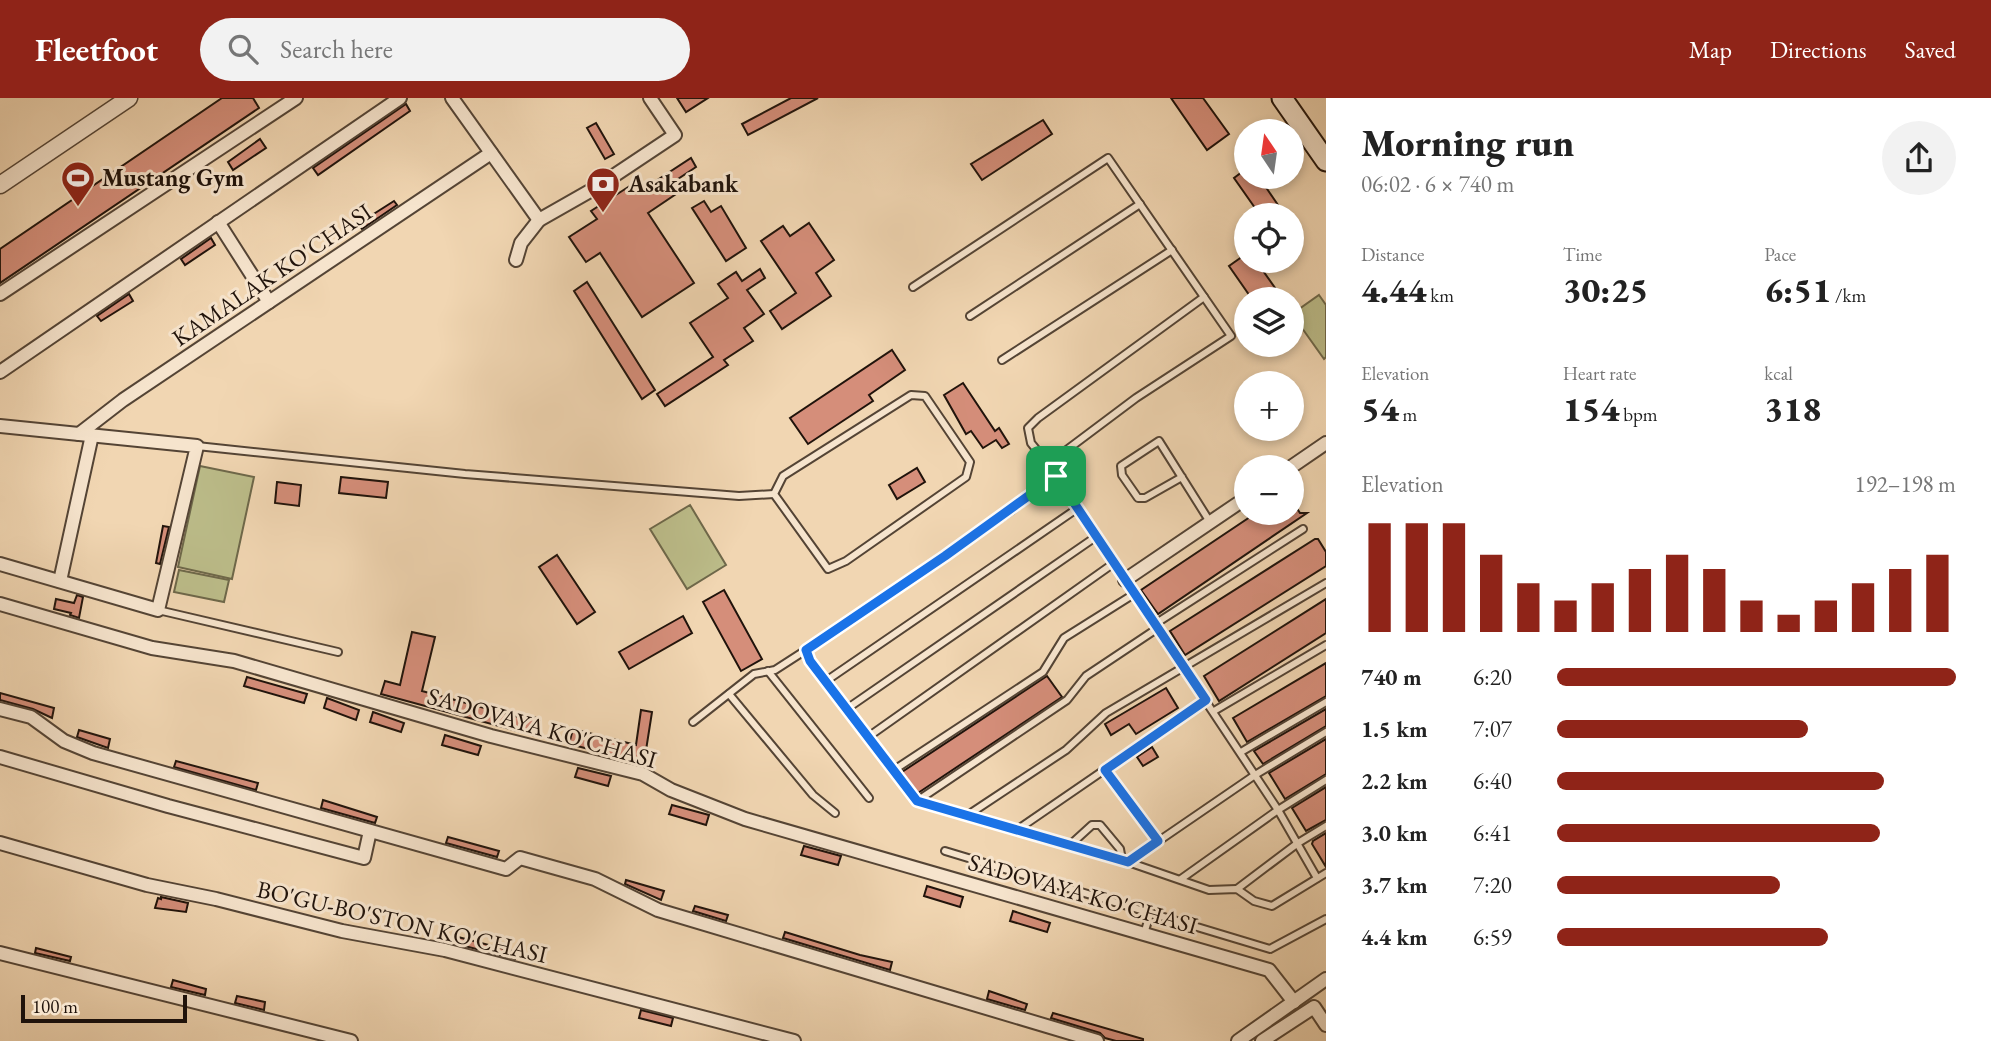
<!DOCTYPE html>
<html lang="en">
<head>
<meta charset="utf-8">
<style>
  :root { --surface:#fff; --page:#f2f2f2; --text:#222; --muted:#767676; --accent:#8f2418 }
  body { margin:0; font-family:"EB Garamond",serif; background:var(--page); color:var(--text); height:100vh; display:flex; flex-direction:column; font-size:26px; white-space:nowrap }
  * { box-sizing:border-box; margin:0 }
  p { font-size:23px; color:var(--muted) }
  .icon { flex:none; width:38px; height:38px; fill:none; stroke:currentColor; stroke-width:2; stroke-linecap:round; stroke-linejoin:round }
  .map { position:relative; flex:1; overflow:hidden }
  .side { display:flex; flex-direction:column; background:var(--surface); width:665px }
  .side>* { flex:none }
  .needle { width:46px; rotate:347deg }
  .buttons { position:absolute; left:1234px; top:21px; display:grid; gap:14px }
  .buttons a { display:grid; place-items:center; width:70px; height:70px; border-radius:50%; background:var(--surface); box-shadow:0 4px 10px #0003; font-size:35px }
  .scale { position:absolute; left:21px; bottom:18px; width:166px; box-sizing:border-box; padding-left:7px; border:4px solid #20130b; border-top:0; font-size:19px; line-height:24px; white-space:nowrap; color:#20130b; -webkit-text-stroke:5px #f6e4cd; paint-order:stroke }
  .pin { position:absolute; display:grid; place-items:center; width:60px; height:60px; color:#fff; margin:-30px; border-radius:14px; box-shadow:0 4px 10px #0006 }
  .round { display:grid; place-items:center; flex:none; width:74px; height:74px; border-radius:37px; background:var(--page) }
  .overview { display:flex; align-items:center; justify-content:space-between; height:119px; padding:0 35px }
  h1 { font-size:38px; font-weight:800; line-height:52px }
  .figures { display:grid; grid-template-columns:repeat(3,1fr); gap:10px; height:119px; padding:7px 35px }
  .figures div { display:grid; align-content:center }
  .figures b { font-size:35px; font-weight:800 }
  .figures small { font-size:19px; font-weight:400 }
  .figures p { font-size:19px }
  .chart { height:196px; padding:14px 35px }
  .chart p { display:flex; justify-content:space-between }
  .chart svg { width:100%; height:126px; margin-top:7px; stroke:var(--accent); stroke-width:6 }
  ul { padding:0 35px; list-style:none; font-size:23px }
  li { display:grid; grid-template-columns:112px 84px 1fr; align-items:center; height:52px }
  li i { height:18px; border-radius:9px; background:var(--accent) }
  header { display:flex; align-items:center; gap:42px; box-sizing:border-box; height:98px; padding:0 35px; background:var(--accent); color:#fff }
  header strong { font-size:33px }
  nav { display:flex; gap:38px; margin-inline-start:auto; font-size:24px }
  .search { width:490px; height:63px; background:var(--page); display:flex; align-items:center; gap:18px; box-sizing:border-box; padding:0 24px; border-radius:38px; color:var(--muted); font-size:26px }
  main { display:flex; flex:1; min-height:0 }
  .map>svg:first-child { display:block }
  .green { fill:#bcbd8a; stroke:#6e684a; stroke-width:2 }
  .building { fill:#d58e7a; stroke:#20130b; stroke-width:2 }
  .lines { fill:none; stroke-linecap:round; stroke-linejoin:round }
  .service-casing { stroke:#544435; stroke-width:10 }
  .minor-casing { stroke:#544435; stroke-width:16 }
  .tertiary-casing { stroke:#544435; stroke-width:19 }
  .secondary-casing { stroke:#20130b; stroke-width:23 }
  .service { stroke:#f6e4cd; stroke-width:6 }
  .minor { stroke:#f6e4cd; stroke-width:12 }
  .tertiary { stroke:#f6e4cd; stroke-width:16 }
  .secondary { stroke:#f6e4cd; stroke-width:19 }
  .route-casing { stroke:#fff; stroke-width:14 }
  .route { stroke:#1a73e8; stroke-width:9 }
  .labels { text-anchor:middle; stroke-width:6; stroke-linejoin:round; paint-order:stroke }
  .poi-label { font-size:24px; font-weight:bold; fill:#20130b; stroke:#f6e4cd; text-anchor:start }
  .street-label { font-size:24px; fill:#20130b; stroke:#f6e4cd }
</style>
</head>
<body>
<header>
<strong>Fleetfoot</strong>
<div class="search"><svg class="icon" aria-label="search" viewBox="0 0 24 24"><circle cx="10" cy="10" r="6"/><path d="M15 15l6 6"/></svg>Search here</div>
<nav><a>Map</a><a>Directions</a><a>Saved</a></nav>
</header>
<main>
<div class="map">
<svg width="1326" height="943" viewBox="0 0 1326 943">
  <rect width="100%" height="100%" fill="#f1d6b2"/>
  <filter id="stains"><feTurbulence type="fractalNoise" baseFrequency=".00286" numOctaves="4"/><feColorMatrix values="0 0 0 0 .2 0 0 0 0 .09 0 0 0 0 .02 0 0 0 .5 -.17"/></filter>
  <radialGradient id="worn" r=".72"><stop offset=".6" stop-color="#630" stop-opacity="0"/><stop offset="1" stop-color="#630" stop-opacity=".3"/></radialGradient>
  <g class="green">
    <polygon points="1319,197 1326,207 1326,259 1324,261 1292,216"/>
    <polygon points="200,368 254,379 232,481 178,469"/>
    <polygon points="690,407 726,467 687,491 650,431"/>
    <polygon points="179,472 229,482 224,504 174,494"/>
  </g>
  <g class="building">
    <polygon points="222,0 253,0 259,10 0,185 0,151"/>
    <polygon points="677,0 708,0 686,14"/>
    <polygon points="791,0 818,0 748,37 742,26"/>
    <polygon points="1171,0 1203,0 1229,36 1207,52"/>
    <polygon points="406,6 410,13 318,77 313,70"/>
    <polygon points="1043,22 1052,36 982,82 971,66"/>
    <polygon points="596,25 614,56 605,61 587,30"/>
    <polygon points="260,41 266,50 233,72 228,64"/>
    <polygon points="691,60 696,69 675,83 682,92 648,115 694,185 642,219 600,155 586,164 569,139 597,121 591,113 636,84 642,92"/>
    <polygon points="1246,71 1246,79 1259,79 1278,107 1264,117 1260,117 1234,80"/>
    <polygon points="394,103 397,107 362,131 358,126"/>
    <polygon points="704,103 711,114 721,108 746,150 726,163 692,110"/>
    <polygon points="809,125 834,162 816,175 831,198 782,231 770,213 796,195 761,143 783,128 790,138"/>
    <polygon points="211,140 215,147 185,167 181,161"/>
    <polygon points="1246,156 1246,163 1256,163 1283,201 1252,201 1229,168"/>
    <polygon points="760,171 765,180 747,192 764,216 744,230 753,243 724,262 728,267 665,308 657,296 713,259 690,225 728,200 718,186 736,174 742,183"/>
    <polygon points="587,184 655,292 642,301 574,193"/>
    <polygon points="129,196 133,203 101,223 97,218"/>
    <polygon points="892,252 905,272 869,297 873,303 808,346 790,320"/>
    <polygon points="963,285 995,333 999,330 1009,346 1002,350 996,342 983,350 971,333 966,336 944,297"/>
    <polygon points="917,370 925,384 897,401 889,387"/>
    <polygon points="341,379 388,384 386,400 339,395"/>
    <polygon points="277,384 301,387 299,408 275,405"/>
    <polygon points="1292,403 1300,415 1307,415 1158,516 1141,492 1256,415 1292,415"/>
    <polygon points="163,428 169,429 160,466 156,465"/>
    <polygon points="1315,441 1318,441 1326,454 1326,468 1185,557 1170,533"/>
    <polygon points="557,457 595,514 577,526 539,469"/>
    <polygon points="724,492 762,561 741,573 703,504"/>
    <polygon points="77,497 83,499 79,520 70,517 71,515 54,511 56,501 74,505"/>
    <polygon points="1326,501 1326,535 1219,603 1204,578"/>
    <polygon points="683,518 692,535 629,571 619,554"/>
    <polygon points="412,534 435,539 422,593 529,622 530,618 540,621 536,638 381,596 385,583 400,587"/>
    <polygon points="1326,565 1326,598 1247,644 1233,620"/>
    <polygon points="1047,578 1062,599 918,695 902,674"/>
    <polygon points="247,579 307,596 304,605 244,588"/>
    <polygon points="1166,590 1178,610 1136,636 1129,626 1111,637 1105,626"/>
    <polygon points="0,595 54,610 52,620 33,611 0,602"/>
    <polygon points="327,600 359,612 356,622 324,610"/>
    <polygon points="1326,611 1326,628 1263,666 1254,653"/>
    <polygon points="641,612 652,614 644,665 569,646 573,631 636,647"/>
    <polygon points="373,614 404,625 401,634 370,624"/>
    <polygon points="79,632 110,641 108,650 77,639"/>
    <polygon points="445,637 481,648 478,657 442,647"/>
    <polygon points="1326,641 1326,676 1285,701 1269,675"/>
    <polygon points="1152,649 1158,659 1143,668 1137,659"/>
    <polygon points="176,663 258,685 256,692 174,669"/>
    <polygon points="578,670 611,678 608,688 575,679"/>
    <polygon points="1326,689 1326,722 1306,733 1292,710"/>
    <polygon points="323,702 377,719 375,725 321,710"/>
    <polygon points="672,707 709,717 706,727 669,716"/>
    <polygon points="1326,735 1326,769 1312,746 1313,743"/>
    <polygon points="448,739 499,753 497,759 446,745"/>
    <polygon points="804,748 841,758 838,767 801,757"/>
    <polygon points="626,782 664,793 661,802 625,786"/>
    <polygon points="927,788 963,799 960,809 924,798"/>
    <polygon points="161,799 188,805 186,814 155,810 158,800 161,801"/>
    <polygon points="695,808 728,817 726,823 693,813"/>
    <polygon points="1013,813 1050,825 1047,834 1010,823"/>
    <polygon points="785,834 860,857 892,864 890,872 783,840"/>
    <polygon points="458,839 516,854 515,861 457,846"/>
    <polygon points="36,850 71,859 70,863 35,855"/>
    <polygon points="173,882 206,891 205,897 171,889"/>
    <polygon points="989,893 1027,906 1025,912 987,901"/>
    <polygon points="237,898 265,904 264,912 235,905"/>
    <polygon points="641,912 673,920 671,928 639,920"/>
    <polygon points="1053,915 1143,941 1143,943 1116,943 1105,940 1100,935 1051,920"/>
  </g>
  <g class="lines">
    <g class="service-casing">
      <g id="service">
        <polyline points="913,189 1108,60 1231,238 1136,300 1048,366"/>
        <polyline points="1204,199 1038,320 1028,330 1031,345 1048,366 1278,712 1317,780"/>
        <polyline points="970,218 1140,106"/>
        <polyline points="1002,262 1172,152"/>
        <polygon points="911,297 925,298 970,364 966,379 846,463 828,471 774,396 783,378"/>
        <polyline points="197,348 465,376 739,398 774,396"/>
        <polyline points="1182,379 1145,400 1138,400 1122,377 1121,368 1159,343 1210,424"/>
        <polyline points="158,512 338,554"/>
        <polyline points="1155,526 1303,431"/>
        <polyline points="806,552 810,563 917,703 1128,764 1209,792 1237,791 1254,803 1272,808 1326,775"/>
        <polyline points="768,573 869,700"/>
        <polyline points="826,583 1078,410"/>
        <polyline points="729,596 813,697 835,715"/>
        <polyline points="848,610 1097,438"/>
        <polyline points="1214,613 1326,547"/>
        <polyline points="693,624 754,576 775,572 806,552 1012,412 1056,378"/>
        <polyline points="868,639 1114,465"/>
        <polyline points="1241,654 1326,604"/>
        <polyline points="894,672 1043,574 1064,540 1134,496"/>
        <polyline points="1105,672 1158,743"/>
        <polyline points="917,703 1067,602 1086,578 1158,530"/>
        <polyline points="968,717 1066,652 1106,615 1326,485"/>
        <polyline points="1017,732 1206,602"/>
        <polyline points="1069,748 1092,727 1100,727 1120,751 1122,762"/>
        <polyline points="945,753 1270,851 1326,821"/>
        <polyline points="1128,764 1255,677 1326,634"/>
        <polyline points="1181,781 1278,712 1326,682"/>
        <polyline points="1237,791 1298,745 1326,728"/>
        <polyline points="1144,836 1150,816"/>
      </g>
    </g>
    <g class="minor-casing">
      <g id="minor">
        <polyline points="452,0 539,122 597,89 675,37 650,0"/>
        <polyline points="218,124 269,204"/>
        <polyline points="516,162 521,145 539,122"/>
        <polyline points="0,196 296,0"/>
        <polyline points="0,274 400,0"/>
        <polyline points="0,328 197,348 158,512 0,466"/>
        <polyline points="79,336 123,302 491,55"/>
        <polyline points="1291,369 1326,345"/>
        <polyline points="1125,482 1246,400"/>
        <polyline points="60,483 92,337"/>
        <polyline points="0,506 152,550 234,563 491,638 643,676 671,692 745,721 1269,872 1294,904"/>
        <polyline points="0,611 31,619 64,643 93,655 506,771 520,760 595,781 658,812 1097,943"/>
        <polyline points="0,659 168,708 364,760 370,733"/>
        <polyline points="0,745 147,787 216,801 342,833 445,852 794,943"/>
        <polyline points="0,855 351,943"/>
        <polyline points="1238,943 1326,881"/>
        <polyline points="1262,943 1314,909 1326,927"/>
      </g>
    </g>
    <g class="tertiary-casing">
      <polyline id="tertiary" points="0,87 129,0"/>
    </g>
    <g class="secondary-casing">
      <polyline id="secondary" points="1282,0 1326,63"/>
    </g>
    <use href="#service" class="service"/>
    <use href="#minor" class="minor"/>
    <use href="#tertiary" class="tertiary"/>
    <use href="#secondary" class="secondary"/>
  </g>
  <g class="lines">
    <g class="route-casing">
      <polygon id="route" points="1056,378 1206,602 1105,672 1158,743 1128,764 917,703 810,563 806,552 945,458"/>
    </g>
    <use href="#route" class="route"/>
  </g>
  <defs>
    <g id="stadium-pin" transform="scale(1.75)"><path d="M0 17L-7.5 6A9.5 9.5 0 1 1 7.5 6Z" fill="#8f2418" stroke="#f6e4cd"/><path d="M0-5a6.5 5 0 1 0 0 10a6.5 5 0 1 0 0-10ZM-3.5-1.8h7v3.6h-7Z" fill="#fff"/></g>
    <g id="bank-pin" transform="scale(1.75)"><path d="M0 17L-7.5 6A9.5 9.5 0 1 1 7.5 6Z" fill="#8f2418" stroke="#f6e4cd"/><path d="M-6-4H6V4H-6ZM0-2.3a2.3 2.3 0 1 0 0 4.6a2.3 2.3 0 1 0 0-4.6Z" fill="#fff"/></g>
  </defs>
  <g fill-rule="evenodd">
    <use href="#stadium-pin" x="78" y="80"/>
    <use href="#bank-pin" x="603" y="86"/>
  </g>
  <g class="labels">
    <g class="poi-label">
      <text x="102" y="88">Mustang Gym</text>
      <text x="628" y="94">Asakabank</text>
    </g>
    <g class="street-label">
      <text transform="translate(272 177) rotate(-34)" y="8">KAMALAK KO'CHASI</text>
      <text transform="translate(542 630) rotate(16)" y="8">SADOVAYA KO'CHASI</text>
      <text transform="translate(1083 796) rotate(16)" y="8">SADOVAYA KO'CHASI</text>
      <text transform="translate(402 824) rotate(13)" y="8">BO'GU-BO'STON KO'CHASI</text>
    </g>
  </g>
  <rect width="100%" height="100%" filter="url(#stains)"/>
  <rect width="100%" height="100%" fill="url(#worn)"/>
</svg>
<div class="buttons">
<a><svg class="needle" viewBox="-14 -14 28 28"><path d="M0-13l5 13h-10z" fill="#e53935"/><path d="M0 13l5-13h-10z" fill="#767676"/></svg></a>
<a><svg class="icon" aria-label="locate" viewBox="0 0 24 24"><circle cx="12" cy="12" r="6"/><path d="M12 2v4M12 18v4M2 12h4M18 12h4"/></svg></a>
<a><svg class="icon" aria-label="layers" viewBox="0 0 24 24"><path d="M12 4l9 5-9 5-9-5zM3 14l9 5 9-5"/></svg></a>
<a>+</a>
<a>−</a>
</div>
<div class="scale">100 m</div>
<div class="pin" style="left:1056px;top:378px;background:#1e9e55"><svg class="icon" aria-label="arrive" viewBox="0 0 24 24"><path d="M6 21V4h12l-3 4 3 4H6"/></svg></div>
</div>
<section class="side">
<div class="overview"><div><h1>Morning run</h1><p>06:02 · 6 × 740 m</p></div><a class="round"><svg class="icon" aria-label="share" viewBox="0 0 24 24"><path d="M12 15V3M7 8l5-5 5 5M5 13v7h14v-7"/></svg></a></div>
<div class="figures">
<div><p>Distance</p><b>4.44<small> km</small></b></div>
<div><p>Time</p><b>30:25</b></div>
<div><p>Pace</p><b>6:51<small> /km</small></b></div>
</div>
<div class="figures">
<div><p>Elevation</p><b>54<small> m</small></b></div>
<div><p>Heart rate</p><b>154<small> bpm</small></b></div>
<div><p>kcal</p><b>318</b></div>
</div>
<div class="chart"><p><span>Elevation</span>192–198 m</p>
<svg viewBox="0 0 160 44" preserveAspectRatio="none"><path d="M5 44V6M15 44V6M25 44V6M35 44V17M45 44V27M55 44V33M65 44V27M75 44V22M85 44V17M95 44V22M105 44V33M115 44V38M125 44V33M135 44V27M145 44V22M155 44V17"/></svg>
</div>
<ul>
<li><b>740 m</b>6:20<i style="width:100%"></i></li>
<li><b>1.5 km</b>7:07<i style="width:63%"></i></li>
<li><b>2.2 km</b>6:40<i style="width:82%"></i></li>
<li><b>3.0 km</b>6:41<i style="width:81%"></i></li>
<li><b>3.7 km</b>7:20<i style="width:56%"></i></li>
<li><b>4.4 km</b>6:59<i style="width:68%"></i></li>
</ul>
</section>
</main>
</body>
</html>
